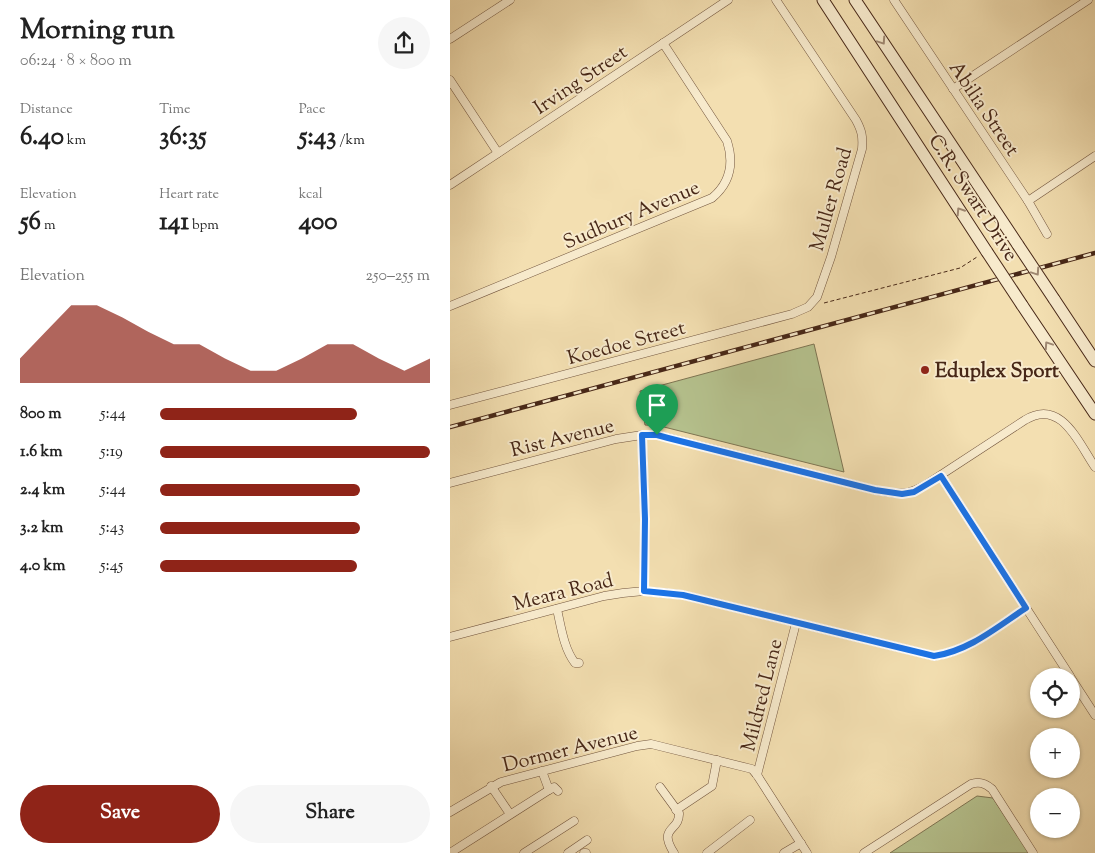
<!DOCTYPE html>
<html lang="en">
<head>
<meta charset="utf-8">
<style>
  :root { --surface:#fff; --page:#f6f6f6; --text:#222; --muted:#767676; --accent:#8f2418 }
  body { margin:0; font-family:"Sorts Mill Goudy",serif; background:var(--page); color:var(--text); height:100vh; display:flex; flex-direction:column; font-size:19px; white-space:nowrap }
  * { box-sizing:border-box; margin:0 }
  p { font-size:16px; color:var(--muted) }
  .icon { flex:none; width:28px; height:28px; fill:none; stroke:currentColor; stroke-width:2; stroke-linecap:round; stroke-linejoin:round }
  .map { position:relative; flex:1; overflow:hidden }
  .sheet { display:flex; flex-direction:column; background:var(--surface); width:450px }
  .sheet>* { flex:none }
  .controls { position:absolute; left:580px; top:668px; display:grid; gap:10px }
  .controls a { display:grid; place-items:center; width:50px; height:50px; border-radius:50%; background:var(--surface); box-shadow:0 1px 4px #0004; font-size:25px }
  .pin { position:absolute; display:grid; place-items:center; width:42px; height:42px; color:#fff; margin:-51px -21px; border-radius:50% 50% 50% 0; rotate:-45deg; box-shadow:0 0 5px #0007 }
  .pin .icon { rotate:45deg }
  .round { display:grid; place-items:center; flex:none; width:52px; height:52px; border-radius:26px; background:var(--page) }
  .overview { display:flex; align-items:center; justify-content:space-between; height:85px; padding:0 20px }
  h1 { font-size:28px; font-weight:700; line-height:38px }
  .metrics { display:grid; grid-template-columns:repeat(3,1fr); gap:8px; height:85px; padding:5px 20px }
  .metrics div { display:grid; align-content:center }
  .metrics b { font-size:25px; font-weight:700 }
  .metrics small { font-size:14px; font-weight:400 }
  .metrics p { font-size:14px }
  .chart { height:140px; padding:10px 20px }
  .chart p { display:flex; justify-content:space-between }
  .chart svg { width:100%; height:90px; margin-top:5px; fill:var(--accent); opacity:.7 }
  .button { display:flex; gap:10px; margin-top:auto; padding:10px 20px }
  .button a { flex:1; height:58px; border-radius:30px; background:var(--accent); color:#fff; font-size:20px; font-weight:700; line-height:58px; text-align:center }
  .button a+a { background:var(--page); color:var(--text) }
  ul { padding:0 20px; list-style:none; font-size:16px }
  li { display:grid; grid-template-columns:80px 60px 1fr; align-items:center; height:38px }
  li i { height:12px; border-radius:6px; background:var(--accent) }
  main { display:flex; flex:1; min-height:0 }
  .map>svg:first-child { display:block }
  .green { fill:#b6c38f; stroke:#7e7553 }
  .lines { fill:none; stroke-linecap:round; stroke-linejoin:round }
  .street-casing { stroke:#72553e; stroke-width:9 }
  .secondary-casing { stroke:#472717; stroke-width:13 }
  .path { stroke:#472717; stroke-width:1; stroke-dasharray:4 2.5; stroke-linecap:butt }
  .street { stroke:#f7eacc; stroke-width:8 }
  .secondary { stroke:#f7eacc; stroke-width:11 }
  .rail-casing { stroke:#472717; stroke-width:4.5 }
  .rail { stroke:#f7eacc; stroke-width:2.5; stroke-dasharray:8; stroke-linecap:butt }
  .secondary-bridge-casing { stroke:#472717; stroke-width:13; stroke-linecap:butt }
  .secondary-bridge { stroke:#f7eacc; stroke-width:11 }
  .oneway { stroke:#9f8872 }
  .route-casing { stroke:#fff; stroke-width:10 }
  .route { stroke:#1a73e8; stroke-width:6 }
  .poi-dot { fill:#8f2418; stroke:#f7eacc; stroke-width:2 }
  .labels { text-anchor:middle; stroke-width:4; stroke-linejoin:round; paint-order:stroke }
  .street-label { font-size:20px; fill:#472717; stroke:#f7eacc }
  .poi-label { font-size:20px; font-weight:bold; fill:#472717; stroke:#f7eacc; text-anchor:start }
</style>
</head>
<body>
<main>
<section class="sheet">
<div class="overview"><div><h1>Morning run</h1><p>06:24 · 8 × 800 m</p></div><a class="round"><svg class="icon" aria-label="share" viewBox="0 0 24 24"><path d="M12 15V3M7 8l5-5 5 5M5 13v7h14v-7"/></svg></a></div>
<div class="metrics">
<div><p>Distance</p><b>6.40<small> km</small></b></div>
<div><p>Time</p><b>36:35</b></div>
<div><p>Pace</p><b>5:43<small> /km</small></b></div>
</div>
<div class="metrics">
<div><p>Elevation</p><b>56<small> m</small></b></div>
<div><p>Heart rate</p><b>141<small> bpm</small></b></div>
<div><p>kcal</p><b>400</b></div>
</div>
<div class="chart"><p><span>Elevation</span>250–255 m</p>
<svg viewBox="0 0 160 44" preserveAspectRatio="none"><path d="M0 44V32L10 19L20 6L30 6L40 12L50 19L60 25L70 25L80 32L90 38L100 38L110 32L120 25L130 25L140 32L150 38L160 32V44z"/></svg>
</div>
<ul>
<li><b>800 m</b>5:44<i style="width:73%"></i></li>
<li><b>1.6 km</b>5:19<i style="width:100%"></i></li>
<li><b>2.4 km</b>5:44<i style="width:74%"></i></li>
<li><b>3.2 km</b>5:43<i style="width:74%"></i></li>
<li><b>4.0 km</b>5:45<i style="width:73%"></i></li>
</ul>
<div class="button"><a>Save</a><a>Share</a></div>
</section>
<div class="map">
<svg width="645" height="853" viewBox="0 0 645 853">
  <rect width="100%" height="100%" fill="#f3dfb1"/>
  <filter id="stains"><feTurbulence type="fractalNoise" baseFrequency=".004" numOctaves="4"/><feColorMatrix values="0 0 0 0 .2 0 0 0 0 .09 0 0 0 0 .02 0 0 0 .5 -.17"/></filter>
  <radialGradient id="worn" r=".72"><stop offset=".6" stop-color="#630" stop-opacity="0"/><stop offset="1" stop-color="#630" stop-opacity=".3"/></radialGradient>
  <g class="green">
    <polygon points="364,344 394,472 210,426 195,425 190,391"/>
    <polygon points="527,796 543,798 579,853 440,853"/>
  </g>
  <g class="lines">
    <g class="street-casing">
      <g id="street">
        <polyline points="444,0 578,201 597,234"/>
        <polyline points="0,39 60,0"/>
        <polyline points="0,80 48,153"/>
        <polyline points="503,89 638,0"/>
        <polyline points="0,185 278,0"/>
        <polyline points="578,201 645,156"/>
        <path d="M0 306 262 198C280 183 284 163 277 141L213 43"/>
        <path d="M0 405 342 314 358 307 367 297 381 257 412 149C413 137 412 131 406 120L326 0"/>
        <polyline points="192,435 195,519 194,591"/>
        <polyline points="491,476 620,676"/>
        <path d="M0 483 166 439 192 435H207L425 490C448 494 455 497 477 484L575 420C611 398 628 442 645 467"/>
        <path d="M107 609C111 627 114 649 125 663H129"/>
        <path d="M0 637 154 596 173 593 194 591 233 595 484 656C519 651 547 627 576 608"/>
        <polyline points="621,678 645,715"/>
        <polyline points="92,771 99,790"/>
        <polyline points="307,775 346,623"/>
        <polyline points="41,786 60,814"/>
        <path d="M210 787 229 813C230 832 207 826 224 853"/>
        <polyline points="226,810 262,786 267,760"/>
        <polyline points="0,812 51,782 187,746 201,744 302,769 307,775 357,853"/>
        <polyline points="0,853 99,790 104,787 108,791"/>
        <polyline points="74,853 124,821"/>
        <polyline points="118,853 137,840"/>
        <polyline points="134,853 136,853"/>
        <polyline points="257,853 300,820"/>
        <polyline points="334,853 351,843"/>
        <path d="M414 853 521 784C529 781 535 783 542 789L583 853"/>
      </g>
    </g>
    <g class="secondary-casing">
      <g id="secondary">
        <polyline points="373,0 537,252"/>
        <polyline points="405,0 568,245"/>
        <polyline points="604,299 645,361"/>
        <polyline points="572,305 645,414"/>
      </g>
    </g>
    <polyline class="path" points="374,303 510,268 527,257"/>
    <use href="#street" class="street"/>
    <use href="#secondary" class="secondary"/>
    <g class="rail-casing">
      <polyline id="rail" points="0,427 645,253"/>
    </g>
    <use href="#rail" class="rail"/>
    <g class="secondary-bridge-casing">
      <g id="secondary-bridge">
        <polyline points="568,245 604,299"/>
        <polyline points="537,252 572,305"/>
      </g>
    </g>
    <use href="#secondary-bridge" class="secondary-bridge"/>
  </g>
  <defs><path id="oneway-chevron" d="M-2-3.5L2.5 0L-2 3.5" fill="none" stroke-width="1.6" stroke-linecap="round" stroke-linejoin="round" transform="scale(1.25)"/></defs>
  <g class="oneway">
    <use href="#oneway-chevron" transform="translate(432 41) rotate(56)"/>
    <use href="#oneway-chevron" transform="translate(510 211) rotate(-123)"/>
    <use href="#oneway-chevron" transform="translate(586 272) rotate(56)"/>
    <use href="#oneway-chevron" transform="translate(598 345) rotate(-124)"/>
  </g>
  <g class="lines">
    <g class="route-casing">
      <path id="route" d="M192 435H207L218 438 425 490 452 494 464 492 491 476 576 608C547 627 519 651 484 656L233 595 194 591 195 519Z"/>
    </g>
    <use href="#route" class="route"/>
  </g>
  <circle class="poi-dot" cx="475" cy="370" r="5"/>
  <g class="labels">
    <g class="street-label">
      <text transform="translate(130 79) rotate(-34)" y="7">Irving Street</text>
      <text transform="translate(535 108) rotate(56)" y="7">Abilia Street</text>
      <text transform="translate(524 197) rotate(57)" y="7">C.R. Swart Drive</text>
      <text transform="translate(380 199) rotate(-74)" y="7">Muller Road</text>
      <text transform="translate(181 214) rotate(-23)" y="7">Sudbury Avenue</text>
      <text transform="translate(176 342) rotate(-15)" y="7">Koedoe Street</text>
      <text transform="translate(112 437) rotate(-14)" y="7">Rist Avenue</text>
      <text transform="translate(113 591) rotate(-14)" y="7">Meara Road</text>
      <text transform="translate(311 695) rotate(-76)" y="7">Mildred Lane</text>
      <text transform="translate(120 748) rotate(-14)" y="7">Dormer Avenue</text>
    </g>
    <g class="poi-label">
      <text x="485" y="377">Eduplex Sport</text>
    </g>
  </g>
  <rect width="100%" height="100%" filter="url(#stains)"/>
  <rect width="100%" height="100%" fill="url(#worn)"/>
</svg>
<div class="controls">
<a><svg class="icon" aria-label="locate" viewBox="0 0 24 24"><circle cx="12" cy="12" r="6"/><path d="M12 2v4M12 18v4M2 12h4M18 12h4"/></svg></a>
<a>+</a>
<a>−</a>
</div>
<div class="pin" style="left:207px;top:435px;background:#1e9e55"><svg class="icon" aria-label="arrive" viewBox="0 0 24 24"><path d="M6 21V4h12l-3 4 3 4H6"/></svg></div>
</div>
</main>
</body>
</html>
